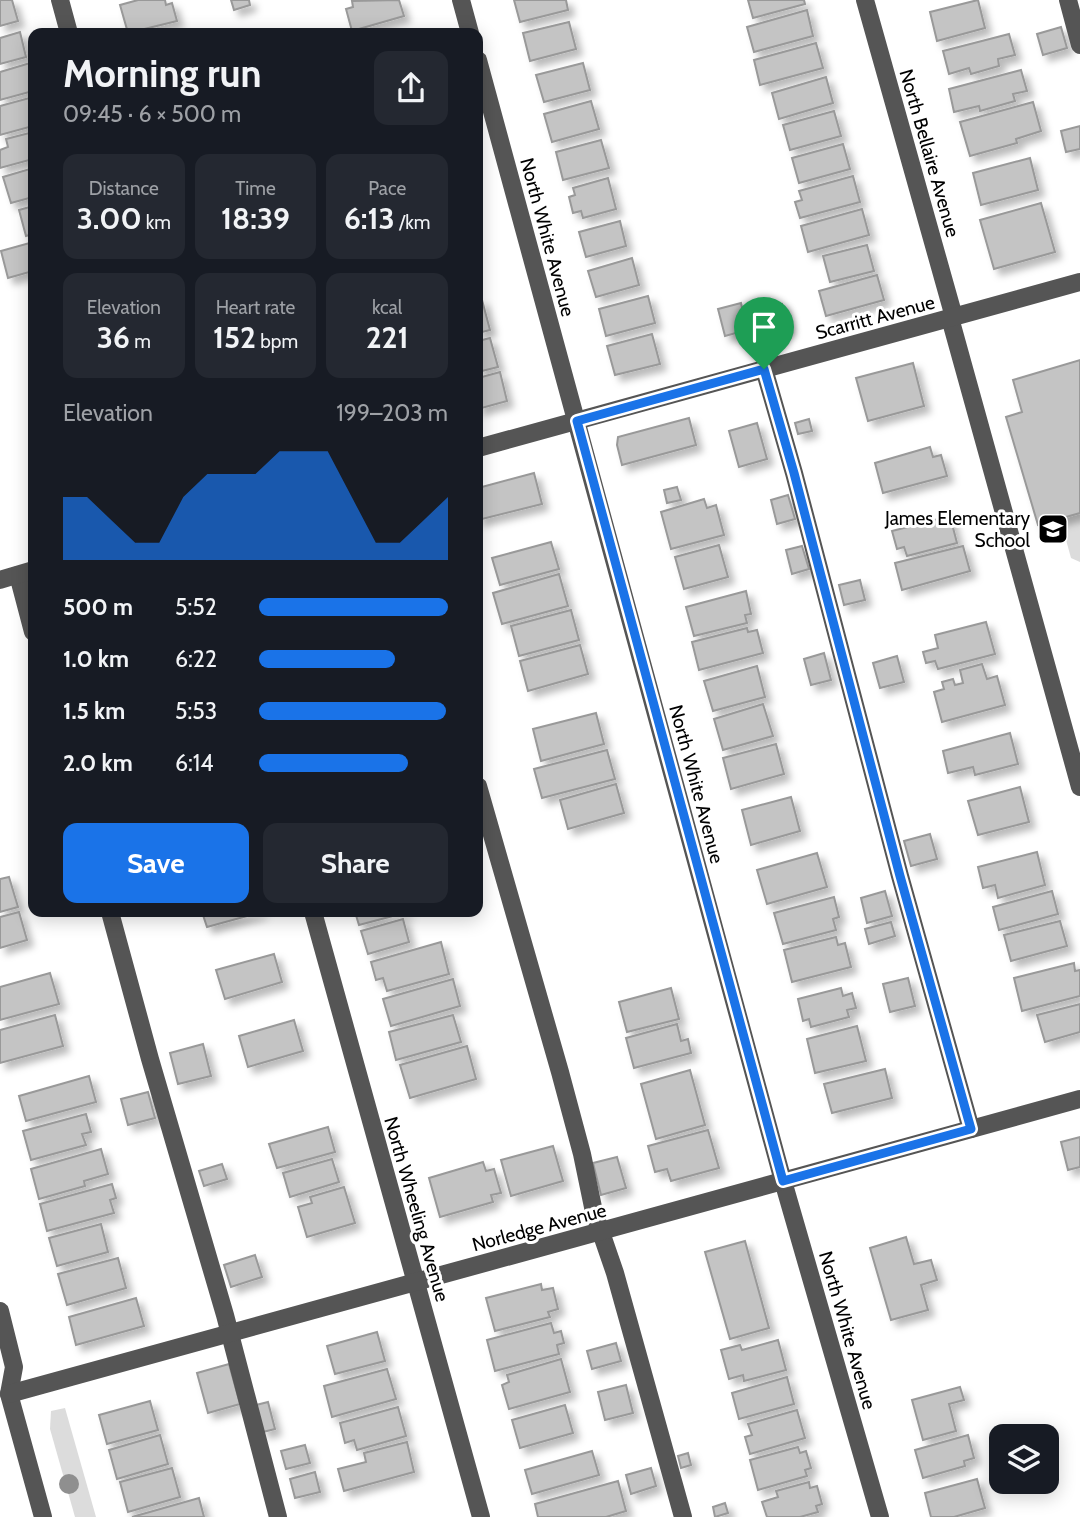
<!DOCTYPE html>
<html lang="en">
<head>
<meta charset="utf-8">
<style>
  :root { --surface:#171b24; --page:#242831; --text:#f1f3f6; --muted:#9ea1a6; --accent:#1a73e8 }
  body { margin:0; font-family:Cabin,sans-serif; background:var(--page); color:var(--text); height:100vh; display:flex; flex-direction:column; font-size:26px; white-space:nowrap }
  * { box-sizing:border-box; margin:0 }
  p { font-size:23px; color:var(--muted) }
  .icon { flex:none; width:38px; height:38px; fill:none; stroke:currentColor; stroke-width:2; stroke-linecap:round; stroke-linejoin:round }
  .map { position:relative; flex:1; overflow:hidden }
  .panel { position:absolute; left:28px; top:28px; width:455px; height:889px; display:flex; flex-direction:column; background:var(--surface); border-radius:14px; box-shadow:0 4px 18px #0003 }
  .panel>* { flex:none }
  .controls { position:absolute; left:989px; top:1424px; display:grid; gap:14px }
  .controls a { display:grid; place-items:center; width:70px; height:70px; border-radius:14px; background:var(--surface); box-shadow:0 4px 18px #0003; font-size:35px }
  .pin { position:absolute; display:grid; place-items:center; width:60px; height:60px; color:#fff; margin:-72px -30px; border-radius:50% 50% 50% 0; rotate:-45deg; box-shadow:0 0 7px #0007 }
  .pin .icon { rotate:45deg }
  .round { display:grid; place-items:center; flex:none; width:74px; height:74px; border-radius:14px; background:var(--page) }
  .headline { display:flex; align-items:center; justify-content:space-between; height:119px; padding:0 35px }
  h1 { font-size:38px; font-weight:700; line-height:52px }
  .figures { display:grid; grid-template-columns:repeat(3,1fr); gap:10px; height:119px; padding:7px 35px }
  .figures div { display:grid; align-content:center; border-radius:14px; background:var(--page); text-align:center }
  .figures b { font-size:30px; font-weight:700 }
  .figures small { font-size:19px; font-weight:400 }
  .figures p { font-size:19px }
  .chart { height:196px; padding:14px 35px }
  .chart p { display:flex; justify-content:space-between }
  .chart svg { width:100%; height:126px; margin-top:7px; fill:var(--accent); opacity:.7 }
  .button { display:flex; gap:14px; margin-top:auto; padding:14px 35px }
  .button a { flex:1; height:80px; border-radius:14px; background:var(--accent); color:#fff; font-size:28px; font-weight:700; line-height:80px; text-align:center }
  .button a+a { background:var(--page); color:var(--text) }
  ul { padding:0 35px; list-style:none; font-size:23px }
  li { display:grid; grid-template-columns:112px 84px 1fr; align-items:center; height:52px }
  li i { height:18px; border-radius:9px; background:var(--accent) }
  .map>svg:first-child { display:block }
  .green { fill:#dcdcdc }
  .building { fill:#c4c4c4; stroke:#999; stroke-width:2; filter:url(#shadow) }
  .lines { fill:none; stroke-linecap:round; stroke-linejoin:round }
  .minor { stroke:#555; stroke-width:18 }
  .tree { fill:#8f8f8f }
  .route-casing { stroke:#fff; stroke-width:14 }
  .route { stroke:#1a73e8; stroke-width:9 }
  .labels { text-anchor:middle; stroke-width:6; stroke-linejoin:round; paint-order:stroke }
  .street-label { font-size:19px; fill:#000; stroke:#fff }
  .poi-label { font-size:19px; fill:#000; stroke:#fff; text-anchor:end }
</style>
</head>
<body>
<div class="map">
<svg width="1080" height="1517" viewBox="0 0 1080 1517">
  <defs>
    <filter id="shadow"><feDropShadow dx="6" dy="6" stdDeviation="3.5" flood-color="#0004"/></filter>
  </defs>
  <rect width="100%" height="100%" fill="#fff"/>
  <g class="green">
    <polygon points="1080,513 1080,562 1071,558 1060,518"/>
    <polygon points="65,1408 96,1517 75,1517 50,1429 51,1411"/>
  </g>
  <g class="building">
    <polygon points="0,0 12,0 18,21 0,26"/>
    <polygon points="138,0 165,0 166,5 172,3 177,21 128,33 120,5"/>
    <polygon points="231,0 249,0 250,5 234,10"/>
    <polygon points="399,0 404,16 352,31 346,9 353,7 352,1"/>
    <polygon points="514,0 566,0 568,10 520,22"/>
    <polygon points="748,0 804,0 805,4 753,18"/>
    <polygon points="978,0 985,28 937,41 930,12"/>
    <polygon points="807,10 813,36 754,52 747,27"/>
    <polygon points="569,22 576,49 530,61 523,33"/>
    <polygon points="1061,27 1067,48 1043,55 1037,34"/>
    <polygon points="20,32 26,57 0,64 0,38"/>
    <polygon points="1009,34 1015,55 998,59 999,66 971,74 969,68 949,74 943,51"/>
    <polygon points="816,43 823,68 760,85 754,60"/>
    <polygon points="30,63 33,77 33,91 0,100 0,72"/>
    <polygon points="583,63 590,90 544,102 536,75"/>
    <polygon points="1021,70 1027,91 1013,94 1015,101 980,111 979,106 954,112 949,89"/>
    <polygon points="826,77 833,103 779,119 772,93"/>
    <polygon points="33,97 33,126 0,135 0,106"/>
    <polygon points="591,101 599,129 552,142 544,114"/>
    <polygon points="1033,102 1041,131 1016,139 1017,143 970,156 960,122"/>
    <polygon points="834,111 841,136 790,150 783,125"/>
    <polygon points="1080,126 1080,149 1066,152 1061,131"/>
    <polygon points="33,132 33,159 0,168 0,150 8,147 6,139"/>
    <polygon points="601,140 609,168 563,180 556,152"/>
    <polygon points="843,144 850,169 799,183 792,158"/>
    <polygon points="1030,158 1038,190 981,205 973,173"/>
    <polygon points="33,168 33,197 11,203 3,177"/>
    <polygon points="853,176 860,202 800,218 795,202 802,200 799,191"/>
    <polygon points="608,178 616,209 583,218 581,211 573,213 569,197 575,195 573,188"/>
    <polygon points="1041,203 1055,252 994,269 980,220"/>
    <polygon points="33,206 33,234 26,236 19,210"/>
    <polygon points="862,209 869,235 808,252 801,226"/>
    <polygon points="620,221 626,246 586,257 579,232"/>
    <polygon points="33,242 33,271 8,278 1,251"/>
    <polygon points="867,245 874,271 830,282 823,256"/>
    <polygon points="632,258 639,285 596,297 588,271"/>
    <polygon points="877,275 884,300 826,316 819,291"/>
    <polygon points="648,296 655,323 606,336 599,309"/>
    <polygon points="482,300 490,330 478,333 478,301"/>
    <polygon points="741,303 747,330 725,336 718,309"/>
    <polygon points="782,304 789,329 763,337 756,312"/>
    <polygon points="652,334 660,364 615,375 607,346"/>
    <polygon points="490,338 498,367 478,372 478,341"/>
    <polygon points="1080,360 1080,513 1038,525 1006,417 1022,412 1013,380"/>
    <polygon points="913,363 924,406 868,421 856,378"/>
    <polygon points="500,372 507,401 478,409 478,378"/>
    <polygon points="689,418 696,445 622,465 617,445 618,437"/>
    <polygon points="809,419 812,431 798,434 795,423"/>
    <polygon points="757,423 767,459 739,467 729,431"/>
    <polygon points="930,447 933,457 941,455 947,476 883,493 875,463"/>
    <polygon points="534,473 542,504 478,520 478,488"/>
    <polygon points="677,487 681,500 667,503 664,490"/>
    <polygon points="788,495 795,519 777,524 771,500"/>
    <polygon points="704,499 707,508 716,505 724,535 671,549 661,512"/>
    <polygon points="950,516 957,543 907,556 904,547 897,549 892,531"/>
    <polygon points="551,542 559,569 500,585 492,558"/>
    <polygon points="719,545 728,577 684,589 675,557"/>
    <polygon points="802,546 809,569 792,574 786,550"/>
    <polygon points="963,546 970,571 902,590 895,563"/>
    <polygon points="559,574 568,606 502,624 493,593"/>
    <polygon points="860,580 865,600 844,605 839,585"/>
    <polygon points="746,591 751,614 745,615 747,623 694,636 686,607"/>
    <polygon points="571,610 579,640 519,656 511,626"/>
    <polygon points="986,622 995,654 938,669 935,661 926,663 923,652 938,648 935,635"/>
    <polygon points="747,628 748,632 757,630 763,653 699,670 692,642"/>
    <polygon points="580,645 588,674 528,691 520,661"/>
    <polygon points="824,653 831,680 811,685 804,659"/>
    <polygon points="897,656 904,682 880,688 873,663"/>
    <polygon points="982,664 987,679 997,676 1005,705 942,722 934,692 944,689 942,682 953,679 955,685 963,683 960,670"/>
    <polygon points="757,666 765,697 713,711 704,681"/>
    <polygon points="763,704 773,736 723,750 714,719"/>
    <polygon points="596,713 604,744 541,761 533,729"/>
    <polygon points="1010,733 1018,764 975,775 973,767 948,773 943,751"/>
    <polygon points="776,744 784,774 731,789 723,758"/>
    <polygon points="607,750 615,779 542,798 534,769"/>
    <polygon points="616,784 624,813 568,829 560,800"/>
    <polygon points="1020,787 1029,822 978,835 968,801"/>
    <polygon points="791,797 800,831 751,845 742,810"/>
    <polygon points="930,834 937,859 911,866 904,841"/>
    <polygon points="1037,852 1045,885 998,898 995,885 983,888 978,867"/>
    <polygon points="817,853 827,887 767,904 757,870"/>
    <polygon points="9,877 18,907 0,912 0,879"/>
    <polygon points="885,891 892,916 867,923 861,898"/>
    <polygon points="1052,891 1058,914 999,930 993,907"/>
    <polygon points="834,897 839,917 833,919 836,930 783,944 774,913"/>
    <polygon points="19,912 27,940 0,948 0,917"/>
    <polygon points="202,912 262,912 207,927"/>
    <polygon points="355,912 408,912 359,925"/>
    <polygon points="403,919 409,942 368,954 361,931"/>
    <polygon points="1060,921 1067,946 1011,961 1004,935"/>
    <polygon points="891,922 895,936 869,944 865,929"/>
    <polygon points="836,937 838,945 845,943 851,967 792,982 784,950"/>
    <polygon points="441,942 449,974 387,991 383,978 376,980 371,962"/>
    <polygon points="274,954 282,982 225,999 216,970"/>
    <polygon points="1074,963 1075,971 1080,970 1080,996 1022,1011 1014,978"/>
    <polygon points="50,973 59,1004 0,1020 0,987"/>
    <polygon points="908,978 915,1006 890,1012 883,984"/>
    <polygon points="453,979 460,1006 391,1026 383,999"/>
    <polygon points="671,988 679,1019 627,1032 619,1002"/>
    <polygon points="841,988 843,996 852,993 856,1008 847,1010 849,1017 811,1027 809,1019 803,1021 798,999"/>
    <polygon points="1080,1004 1080,1032 1045,1042 1037,1015"/>
    <polygon points="55,1015 63,1046 0,1063 0,1030"/>
    <polygon points="453,1015 461,1042 396,1060 389,1032"/>
    <polygon points="294,1020 303,1051 248,1067 239,1036"/>
    <polygon points="677,1024 681,1041 688,1039 691,1053 634,1068 626,1038"/>
    <polygon points="857,1026 866,1061 815,1073 807,1039"/>
    <polygon points="203,1044 211,1076 178,1084 170,1053"/>
    <polygon points="467,1046 476,1079 410,1098 400,1065"/>
    <polygon points="885,1069 892,1098 832,1113 824,1084"/>
    <polygon points="690,1070 705,1125 656,1139 641,1084"/>
    <polygon points="89,1076 96,1102 26,1121 19,1096"/>
    <polygon points="148,1092 155,1118 128,1125 121,1099"/>
    <polygon points="86,1114 91,1132 82,1134 86,1145 31,1160 23,1131"/>
    <polygon points="328,1127 335,1152 277,1168 269,1144"/>
    <polygon points="708,1130 719,1168 671,1181 667,1169 655,1172 648,1146"/>
    <polygon points="1080,1137 1080,1167 1068,1170 1061,1142"/>
    <polygon points="553,1146 563,1181 511,1196 501,1160"/>
    <polygon points="101,1149 108,1174 84,1181 85,1186 39,1199 31,1169"/>
    <polygon points="617,1157 626,1188 601,1195 593,1163"/>
    <polygon points="332,1159 339,1182 290,1197 283,1173"/>
    <polygon points="483,1162 486,1171 494,1169 501,1193 491,1195 493,1202 440,1217 429,1178"/>
    <polygon points="222,1164 227,1179 204,1186 199,1171"/>
    <polygon points="112,1184 116,1198 110,1200 114,1213 47,1231 40,1204"/>
    <polygon points="344,1187 355,1223 307,1237 298,1207 312,1203 310,1197"/>
    <polygon points="101,1224 108,1252 57,1266 49,1238"/>
    <polygon points="906,1237 914,1264 931,1260 937,1280 921,1285 928,1310 891,1320 870,1248"/>
    <polygon points="745,1241 769,1328 730,1339 705,1252"/>
    <polygon points="255,1255 262,1277 231,1287 224,1265"/>
    <polygon points="118,1258 126,1288 67,1305 58,1274"/>
    <polygon points="541,1284 542,1290 553,1288 558,1309 548,1312 550,1317 495,1331 486,1298"/>
    <polygon points="136,1298 144,1326 76,1345 69,1317"/>
    <polygon points="551,1323 554,1333 561,1331 564,1343 557,1345 559,1354 495,1371 487,1340"/>
    <polygon points="377,1332 385,1361 335,1374 327,1346"/>
    <polygon points="778,1340 786,1370 744,1381 743,1375 729,1379 721,1350 740,1345 742,1350"/>
    <polygon points="616,1343 621,1361 592,1369 587,1351"/>
    <polygon points="561,1359 570,1392 509,1409 502,1385 509,1382 507,1375"/>
    <polygon points="229,1364 240,1404 208,1413 197,1373"/>
    <polygon points="387,1369 396,1399 332,1417 324,1386"/>
    <polygon points="787,1377 794,1404 739,1419 732,1393"/>
    <polygon points="626,1385 633,1413 605,1420 598,1392"/>
    <polygon points="960,1387 964,1400 949,1404 956,1431 923,1440 912,1400"/>
    <polygon points="150,1401 158,1430 107,1444 99,1415"/>
    <polygon points="268,1402 275,1429 263,1432 256,1405"/>
    <polygon points="565,1405 573,1433 520,1448 512,1420"/>
    <polygon points="398,1407 406,1436 357,1450 354,1440 345,1443 340,1423"/>
    <polygon points="797,1410 805,1438 750,1454 745,1437 752,1435 748,1424"/>
    <polygon points="160,1435 168,1464 117,1479 109,1450"/>
    <polygon points="968,1435 974,1458 964,1461 965,1466 923,1478 915,1450"/>
    <polygon points="407,1442 414,1472 344,1491 338,1469 366,1462 364,1453"/>
    <polygon points="305,1445 310,1463 286,1469 281,1451"/>
    <polygon points="798,1447 800,1453 806,1451 811,1468 805,1470 807,1476 758,1490 750,1460"/>
    <polygon points="592,1451 599,1475 532,1494 525,1470"/>
    <polygon points="688,1453 691,1465 681,1468 678,1456"/>
    <polygon points="172,1468 180,1497 128,1512 120,1482"/>
    <polygon points="651,1468 656,1486 631,1494 626,1475"/>
    <polygon points="315,1472 320,1492 295,1498 290,1479"/>
    <polygon points="977,1479 985,1508 954,1517 931,1517 925,1493"/>
    <polygon points="618,1481 626,1511 606,1517 538,1517 535,1504"/>
    <polygon points="809,1482 810,1488 817,1486 822,1504 816,1506 818,1512 800,1517 767,1517 762,1502 778,1497 776,1491"/>
    <polygon points="199,1498 204,1517 132,1517"/>
    <polygon points="725,1503 728,1513 715,1517 713,1507"/>
  </g>
  <g class="lines">
    <g class="minor">
      <polyline points="60,0 69,33"/>
      <polyline points="461,0 470,33"/>
      <polyline points="865,0 954,317"/>
      <polyline points="1068,0 1080,45"/>
      <polyline points="478,60 783,1181 880,1517"/>
      <polyline points="950,318 1080,787"/>
      <polyline points="764,369 794,473 900,876 971,1129"/>
      <polyline points="478,448 1080,282"/>
      <polyline points="18,575 33,632"/>
      <polyline points="0,580 33,570"/>
      <polyline points="478,786 560,1072 582,1154 594,1212 615,1273 683,1517"/>
      <polyline points="110,912 150,1059 225,1315 278,1517"/>
      <polyline points="313,912 481,1517"/>
      <polyline points="0,1311 14,1367 9,1394 43,1517"/>
      <polyline points="9,1394 1080,1099"/>
    </g>
  </g>
  <circle class="tree" cx="69" cy="1484" r="10"/>
  <g class="lines">
    <g class="route-casing">
      <polygon id="route" points="764,369 794,473 900,876 971,1129 783,1181 577,421"/>
    </g>
    <use href="#route" class="route"/>
  </g>
  <defs>
    <g id="school-square" transform="scale(1.575)"><rect x="-9" y="-9" width="18" height="18" rx="4" fill="#000" stroke="#fff"/><path d="M0-5L7-2L0 1L-7-2ZM-4 1L0 2.5L4 1V4Q0 6-4 4Z" fill="#fff"/></g>
  </defs>
  <g fill-rule="evenodd">
    <use href="#school-square" x="1053" y="529"/>
  </g>
  <g class="labels">
    <g class="street-label">
      <text transform="translate(930 153) rotate(74)" y="7">North Bellaire Avenue</text>
      <text transform="translate(548 237) rotate(75)" y="7">North White Avenue</text>
      <text transform="translate(875 317) rotate(-15)" y="7">Scarritt Avenue</text>
      <text transform="translate(697 784) rotate(75)" y="7">North White Avenue</text>
      <text transform="translate(417 1209) rotate(74)" y="7">North Wheeling Avenue</text>
      <text transform="translate(539 1227) rotate(-15)" y="7">Norledge Avenue</text>
      <text transform="translate(848 1330) rotate(74)" y="7">North White Avenue</text>
    </g>
    <g class="poi-label">
      <text x="1030" y="525">James Elementary<tspan x="1030" dy="22">School</tspan></text>
    </g>
  </g>
</svg>
<div class="controls">
<a><svg class="icon" aria-label="layers" viewBox="0 0 24 24"><path d="M12 4l9 5-9 5-9-5zM3 14l9 5 9-5"/></svg></a>
</div>
<div class="pin" style="left:764px;top:369px;background:#1e9e55"><svg class="icon" aria-label="arrive" viewBox="0 0 24 24"><path d="M6 21V4h12l-3 4 3 4H6"/></svg></div>
<section class="panel">
<div class="headline"><div><h1>Morning run</h1><p>09:45 · 6 × 500 m</p></div><a class="round"><svg class="icon" aria-label="share" viewBox="0 0 24 24"><path d="M12 15V3M7 8l5-5 5 5M5 13v7h14v-7"/></svg></a></div>
<div class="figures">
<div><p>Distance</p><b>3.00<small> km</small></b></div>
<div><p>Time</p><b>18:39</b></div>
<div><p>Pace</p><b>6:13<small> /km</small></b></div>
</div>
<div class="figures">
<div><p>Elevation</p><b>36<small> m</small></b></div>
<div><p>Heart rate</p><b>152<small> bpm</small></b></div>
<div><p>kcal</p><b>221</b></div>
</div>
<div class="chart"><p><span>Elevation</span>199–203 m</p>
<svg viewBox="0 0 160 44" preserveAspectRatio="none"><path d="M0 44V22L10 22L20 30L30 38L40 38L50 22L60 14L70 14L80 14L90 6L100 6L110 6L120 22L130 38L140 38L150 30L160 22V44z"/></svg>
</div>
<ul>
<li><b>500 m</b>5:52<i style="width:100%"></i></li>
<li><b>1.0 km</b>6:22<i style="width:72%"></i></li>
<li><b>1.5 km</b>5:53<i style="width:99%"></i></li>
<li><b>2.0 km</b>6:14<i style="width:79%"></i></li>
</ul>
<div class="button"><a>Save</a><a>Share</a></div>
</section>
</div>
</body>
</html>
